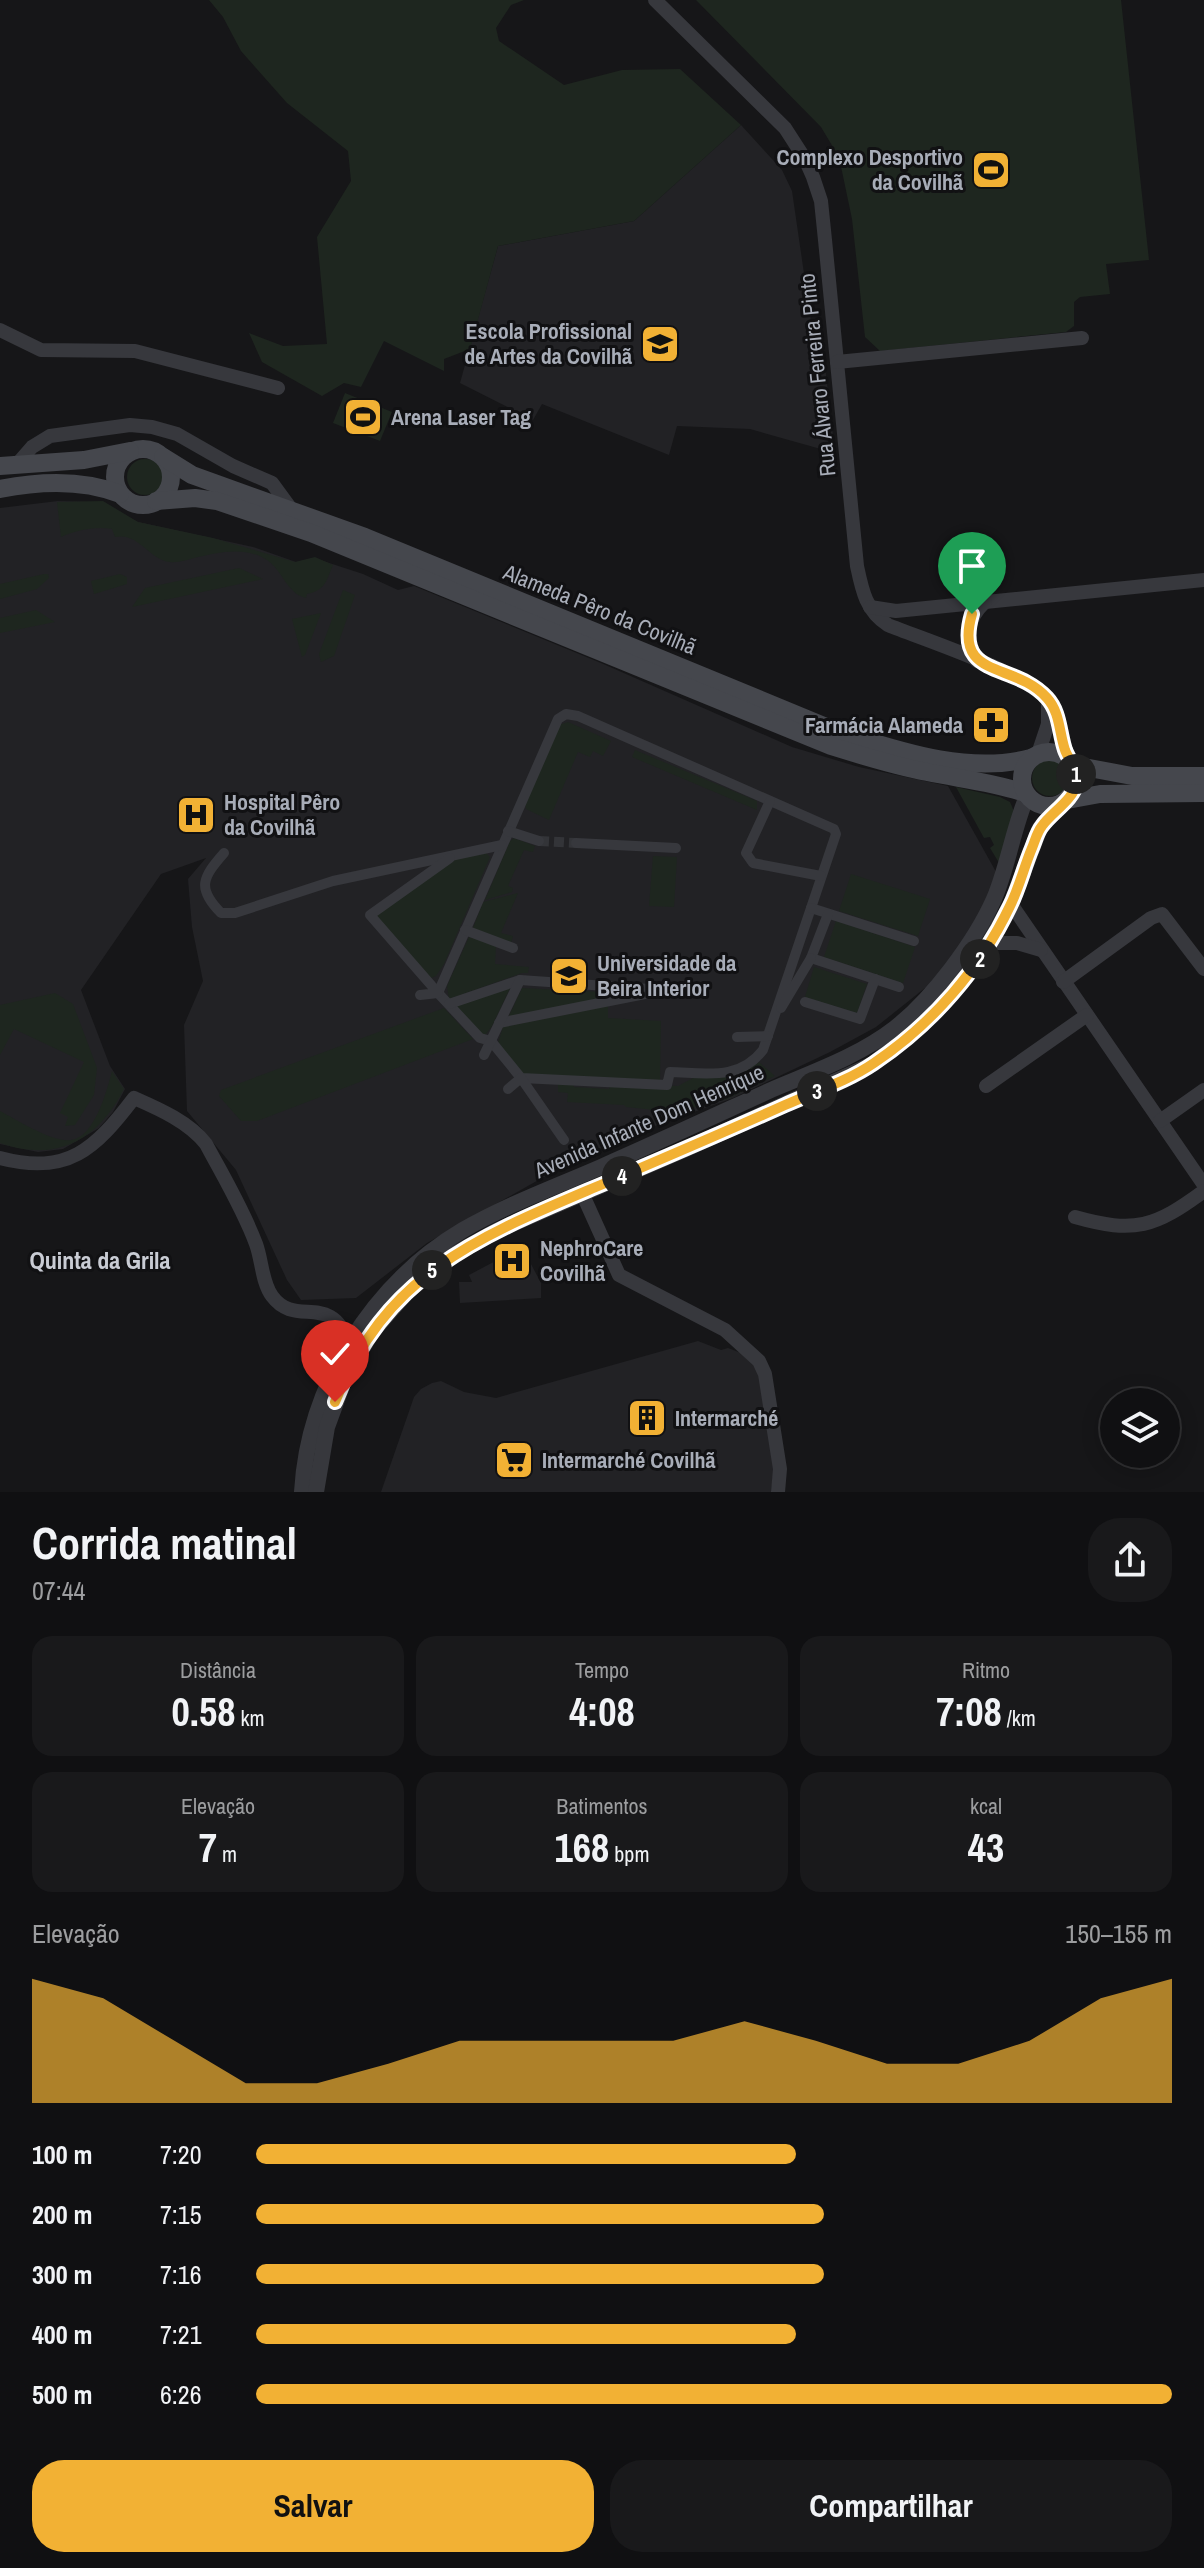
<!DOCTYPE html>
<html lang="pt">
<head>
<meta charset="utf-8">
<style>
  :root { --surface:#101012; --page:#19191b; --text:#f1f3f6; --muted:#9c9d9f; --line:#303032; --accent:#f2b134 }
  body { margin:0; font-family:"Archivo Narrow",sans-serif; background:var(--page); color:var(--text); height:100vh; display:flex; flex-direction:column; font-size:30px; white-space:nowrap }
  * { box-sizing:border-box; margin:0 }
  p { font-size:26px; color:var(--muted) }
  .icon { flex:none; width:44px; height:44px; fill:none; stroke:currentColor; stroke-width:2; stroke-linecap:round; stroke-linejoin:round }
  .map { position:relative; height:1492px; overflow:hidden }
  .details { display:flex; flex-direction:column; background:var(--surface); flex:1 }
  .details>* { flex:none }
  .tools { position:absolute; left:1100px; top:1388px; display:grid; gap:16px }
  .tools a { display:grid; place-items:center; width:80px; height:80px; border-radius:50%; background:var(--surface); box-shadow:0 4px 20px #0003,0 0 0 2px var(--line); font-size:40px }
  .pin { position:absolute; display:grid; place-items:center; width:68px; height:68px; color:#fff; margin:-82px -34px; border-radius:50% 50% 50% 0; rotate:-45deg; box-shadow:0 0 8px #0007 }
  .pin .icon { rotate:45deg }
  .km { position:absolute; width:40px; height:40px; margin:-20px; border-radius:50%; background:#222; color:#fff; font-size:22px; line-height:40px; text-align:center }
  .round { display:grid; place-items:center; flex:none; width:84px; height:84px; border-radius:32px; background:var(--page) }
  .summary { display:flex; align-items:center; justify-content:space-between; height:136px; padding:0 32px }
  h1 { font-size:44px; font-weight:700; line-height:60px }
  .metrics { display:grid; grid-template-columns:repeat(3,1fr); gap:12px; height:136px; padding:8px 32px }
  .metrics div { display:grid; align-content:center; border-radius:20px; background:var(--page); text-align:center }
  .metrics b { font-size:40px; font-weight:700 }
  .metrics small { font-size:22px; font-weight:400 }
  .metrics p { font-size:22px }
  .chart { height:224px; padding:16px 32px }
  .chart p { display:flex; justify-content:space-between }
  .chart svg { width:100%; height:144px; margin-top:8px; fill:var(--accent); opacity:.7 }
  .cta { display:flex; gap:16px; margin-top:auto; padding:16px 32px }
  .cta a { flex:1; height:92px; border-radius:32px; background:var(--accent); color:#111; font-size:32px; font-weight:700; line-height:92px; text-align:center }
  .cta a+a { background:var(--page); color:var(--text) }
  ul { padding:0 32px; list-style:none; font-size:26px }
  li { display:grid; grid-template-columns:128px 96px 1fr; align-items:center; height:60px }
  li i { height:20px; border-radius:10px; background:var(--accent) }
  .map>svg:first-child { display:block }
  .built { fill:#222225 }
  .green { fill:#1e261f }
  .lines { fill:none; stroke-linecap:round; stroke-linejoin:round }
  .pedestrian-tunnel { stroke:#333438; stroke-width:10; stroke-dasharray:10 5; stroke-linecap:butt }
  .pedestrian { stroke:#37383d; stroke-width:10 }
  .minor { stroke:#37383d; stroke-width:14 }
  .tertiary { stroke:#37383d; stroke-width:16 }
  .secondary { stroke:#45474d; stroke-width:18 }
  .route-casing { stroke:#fff; stroke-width:16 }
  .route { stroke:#f2b134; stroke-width:10 }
  .labels { text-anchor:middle; stroke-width:6; stroke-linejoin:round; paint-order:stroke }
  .poi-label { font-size:22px; font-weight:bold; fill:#a8adb8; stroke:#111113; text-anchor:start }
  .street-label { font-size:22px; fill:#a8adb8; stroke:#111113 }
  .neighbourhood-label { font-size:24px; font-weight:bold; fill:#c9ccd4; stroke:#111113 }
</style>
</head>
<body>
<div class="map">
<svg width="1204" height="1492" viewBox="0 0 1204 1492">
  <rect width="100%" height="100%" fill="#161618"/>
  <g class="built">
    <polygon points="741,125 782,170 792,191 815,349 823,349 835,453 750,429 677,426 669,455 542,404 533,420 460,383 498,246 634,221"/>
    <polygon points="58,501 98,502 138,522 253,547 296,562 314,558 363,574 398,590 414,586 601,663 792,747 859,767 948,786 1000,879 990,903 935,980 876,1027 830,1052 733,1098 638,1132 572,1161 427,1243 356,1298 301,1300 287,1280 236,1170 187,1111 184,1025 203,981 192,927 188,879 206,858 161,874 81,990 110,1066 125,1089 113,1112 99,1128 63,1149 38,1152 0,1144 0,508"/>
    <polygon points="522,1247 541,1283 541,1298 460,1303 459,1282 472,1282 469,1275"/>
    <polygon points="698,1341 721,1350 728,1348 741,1353 758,1369 774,1470 771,1492 381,1492 414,1397 421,1389 432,1383 441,1381 464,1392 496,1398"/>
  </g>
  <g class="green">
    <polygon points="209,0 524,0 511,5 496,28 499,41 564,85 622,70 680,69 741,125 634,221 498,246 470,349 444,359 444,371 384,341 361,387 344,383 322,396 262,362 249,333 283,346 327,344 317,237 351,181 348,151 287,103 241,51 223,17"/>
    <polygon points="696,0 1121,0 1149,260 1106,264 1110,294 1080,297 1074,302 1074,326 1066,332 880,351 865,337 852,219 839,157 821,127"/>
    <polygon points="345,393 392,412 380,441 333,423"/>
    <circle cx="145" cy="477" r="18"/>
    <path d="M103 501 138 522 213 538 295 562 315 557 333 565C326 581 326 590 307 594L306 598C285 593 282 566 262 557 240 547 217 553 194 558 186 560 178 563 170 562 148 559 139 532 115 537L112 529C95 526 77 530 61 537L57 502Z"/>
    <polygon points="239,568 263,579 132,607 145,588"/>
    <polygon points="44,574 48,574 49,578 37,589 0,599 0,584"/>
    <polygon points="120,574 127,577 127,584 94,594 91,581"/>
    <polygon points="343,590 355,595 334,656 321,662 319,654"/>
    <polygon points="36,610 55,622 0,633 0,618"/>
    <polygon points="321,613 305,655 302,657 292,619"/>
    <polygon points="568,722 611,741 603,756 593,751 590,757 578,752 549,820 526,809 525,805 559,725"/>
    <polygon points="635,750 757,801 757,810 632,757"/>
    <circle cx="1050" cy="778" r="18"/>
    <polygon points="956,787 1000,797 1010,802 1016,816 1004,871 990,848 994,845 990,837 984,838"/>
    <polygon points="514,838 535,846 533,852 524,850 508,886 513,888 512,892 485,900 510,841"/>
    <polygon points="485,852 490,857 444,964 436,976 431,978 376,918 378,911 456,859"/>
    <polygon points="653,856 677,857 674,907 649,906"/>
    <polygon points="851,874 930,899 918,936 839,911"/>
    <polygon points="518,893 501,933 513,936 511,943 473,928 483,902"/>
    <polygon points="836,921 915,947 903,983 824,957"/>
    <polygon points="469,937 496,945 495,964 529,967 528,973 522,973 449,999 447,986"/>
    <polygon points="814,967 867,984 857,1013 805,997"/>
    <polygon points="512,984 492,1026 486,1034 480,1034 451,1005"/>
    <polygon points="522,988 623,993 623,995 508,1018"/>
    <polygon points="55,993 73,1004 97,1068 94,1095 75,1125 65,1126 68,1117 60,1113 84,1062 14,1029 0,1055 0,1005"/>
    <polygon points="608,1006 608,1018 661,1021 660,1083 525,1076 498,1043 503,1027"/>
    <polygon points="444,1008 473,1039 257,1121 241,1121 219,1096 221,1090"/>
    <polygon points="759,1062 775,1076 727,1099 687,1109 674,1112 626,1107 624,1105 567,1102 568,1093 558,1092 558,1081 573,1082 574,1087 609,1089 610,1083 678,1086 695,1077 738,1076"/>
    <path d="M112 1071 124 1089C98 1140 57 1163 0 1143V1111C17 1120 53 1143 71 1140 95 1137 107 1090 112 1071Z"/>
  </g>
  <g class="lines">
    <polyline class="pedestrian-tunnel" points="539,841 576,843"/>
    <g class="pedestrian">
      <path d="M566 714 578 716 834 829 836 834 763 1050C739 1081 706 1073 670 1072L667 1085 521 1078 491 1041 480 1038 438 993 558 719Z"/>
      <polyline points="770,801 746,853 753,863 821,876"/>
      <polyline points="508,831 539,841"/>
      <polyline points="576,843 676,848"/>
      <path d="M224 853C203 877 196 888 221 913H235L333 881 502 845"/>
      <polyline points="811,908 914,941"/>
      <polyline points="828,914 811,958 899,987"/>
      <polyline points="465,930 513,948"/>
      <polyline points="420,995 438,993 370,915 450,858"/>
      <polyline points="805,1002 860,1019 875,979"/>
      <polyline points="449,1004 520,980 664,990"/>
      <polyline points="781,1008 811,958"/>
      <polyline points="499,1023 650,993"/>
      <polyline points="737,1037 768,1036"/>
      <polyline points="484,1055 520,980"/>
      <polyline points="508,1089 521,1078 564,1140"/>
    </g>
    <g class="minor">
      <path d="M655 0 785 128 805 159 813 177 821 201 825 240 857 566C862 590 866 611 888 625 927 641 1032 674 1052 705 1062 720 1062 742 1068 758"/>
      <polyline points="0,330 41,350 135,351 278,388"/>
      <polyline points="837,362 1082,338"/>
      <polyline points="18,463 32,447 50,436 130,425 152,427 177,434 233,466 272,483 291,509"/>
      <polyline points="870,607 896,611 1204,580"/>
      <path d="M977 661C961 642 968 618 985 602"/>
      <polyline points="1038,754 1048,724 1048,705"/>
      <polyline points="1011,904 1204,1185"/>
      <polyline points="990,943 1017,943 1041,950"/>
      <polyline points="1063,982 1151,918 1162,914 1204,969"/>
      <polyline points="986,1086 1087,1015"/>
      <polyline points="1160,1121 1204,1090"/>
      <path d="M0 1158C68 1176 95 1149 134 1098 159 1109 189 1122 206 1144 223 1176 243 1209 256 1244 262 1260 262 1283 272 1296 296 1329 331 1290 349 1344"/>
      <polyline points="582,1193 619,1275 725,1330 759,1361 765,1374 780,1469 778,1492"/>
      <path d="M1075 1217C1135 1234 1155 1227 1204 1191"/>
    </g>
    <g class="tertiary">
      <path d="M302 1492C308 1386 372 1284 463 1230 506 1205 555 1187 601 1167 658 1142 714 1116 771 1090 813 1072 859 1056 895 1028 932 999 975 942 994 899 1008 866 1013 829 1027 796"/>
      <polyline points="316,1492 327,1427 345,1378 372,1332 408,1291 451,1256 498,1230 686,1149 873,1064 933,1015 982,956 1011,904 1040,828 1059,805"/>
    </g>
    <g class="secondary">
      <circle cx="143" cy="477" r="28"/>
      <path d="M163 457 192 475 365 537 836 731C897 750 967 775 1031 758"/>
      <polyline points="0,466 84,460 130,451"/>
      <path d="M0 489C40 481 82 479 120 494"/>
      <path d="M156 501 195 498 217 501 311 533 831 746C863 756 895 766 927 772 961 779 993 782 1025 793"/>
      <circle cx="1049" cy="779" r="27"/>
      <polyline points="1073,765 1132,776 1204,776"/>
      <polyline points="1067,800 1100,794 1204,793"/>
    </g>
  </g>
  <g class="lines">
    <g class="route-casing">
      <path id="route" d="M335 1402C386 1271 483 1235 603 1184 664 1158 725 1132 785 1105 814 1092 848 1081 874 1063 932 1024 980 969 1010 906 1019 888 1024 867 1032 848 1035 841 1037 832 1042 826 1051 813 1074 799 1076 784 1079 770 1069 761 1065 750 1059 732 1060 712 1047 698 1014 661 953 680 972 614"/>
    </g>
    <use href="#route" class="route"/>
  </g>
  <defs>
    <g id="stadium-square" transform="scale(2)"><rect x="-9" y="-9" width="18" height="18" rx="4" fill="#f2b134" stroke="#111113"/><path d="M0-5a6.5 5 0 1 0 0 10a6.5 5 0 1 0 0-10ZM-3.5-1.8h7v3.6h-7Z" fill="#111"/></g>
    <g id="school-square" transform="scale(2)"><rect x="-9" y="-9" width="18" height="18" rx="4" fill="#f2b134" stroke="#111113"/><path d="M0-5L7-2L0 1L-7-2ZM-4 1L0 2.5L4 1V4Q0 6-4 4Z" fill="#111"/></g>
    <g id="pharmacy-square" transform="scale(2)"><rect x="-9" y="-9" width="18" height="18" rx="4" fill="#f2b134" stroke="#111113"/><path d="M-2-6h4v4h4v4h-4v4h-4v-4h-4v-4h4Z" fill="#111"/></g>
    <g id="hospital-square" transform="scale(2)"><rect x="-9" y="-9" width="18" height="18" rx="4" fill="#f2b134" stroke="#111113"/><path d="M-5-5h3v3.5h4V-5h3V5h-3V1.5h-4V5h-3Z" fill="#111"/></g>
    <g id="university-square" transform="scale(2)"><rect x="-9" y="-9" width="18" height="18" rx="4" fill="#f2b134" stroke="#111113"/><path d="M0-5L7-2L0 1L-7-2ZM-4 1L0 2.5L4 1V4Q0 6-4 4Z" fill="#111"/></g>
    <g id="building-square" transform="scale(2)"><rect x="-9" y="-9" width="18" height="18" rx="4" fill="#f2b134" stroke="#111113"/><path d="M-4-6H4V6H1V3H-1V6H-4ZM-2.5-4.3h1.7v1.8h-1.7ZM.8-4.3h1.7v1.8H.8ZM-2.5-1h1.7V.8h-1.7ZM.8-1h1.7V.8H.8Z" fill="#111"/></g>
    <g id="supermarket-square" transform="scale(2)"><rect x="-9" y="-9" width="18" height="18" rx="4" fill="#f2b134" stroke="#111113"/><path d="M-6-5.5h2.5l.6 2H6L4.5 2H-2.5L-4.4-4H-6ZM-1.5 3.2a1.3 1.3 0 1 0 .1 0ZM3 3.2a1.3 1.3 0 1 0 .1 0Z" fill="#111"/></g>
  </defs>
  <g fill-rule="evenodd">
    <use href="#stadium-square" x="991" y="170"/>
    <use href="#school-square" x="660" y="344"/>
    <use href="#stadium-square" x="363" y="417"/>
    <use href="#pharmacy-square" x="991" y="725"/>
    <use href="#hospital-square" x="196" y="815"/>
    <use href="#university-square" x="569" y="976"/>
    <use href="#hospital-square" x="512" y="1261"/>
    <use href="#building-square" x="647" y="1418"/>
    <use href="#supermarket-square" x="514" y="1460"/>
  </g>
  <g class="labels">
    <g class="poi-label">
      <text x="963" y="165" text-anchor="end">Complexo Desportivo<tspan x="963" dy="25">da Covilhã</tspan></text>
      <text x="632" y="339" text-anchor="end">Escola Profissional<tspan x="632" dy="25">de Artes da Covilhã</tspan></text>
      <text x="391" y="425">Arena Laser Tag</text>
      <text x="963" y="733" text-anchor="end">Farmácia Alameda</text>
      <text x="224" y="810">Hospital Pêro<tspan x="224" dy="25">da Covilhã</tspan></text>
      <text x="597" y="971">Universidade da<tspan x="597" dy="25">Beira Interior</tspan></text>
      <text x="540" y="1256">NephroCare<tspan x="540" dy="25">Covilhã</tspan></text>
      <text x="675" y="1426">Intermarché</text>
      <text x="542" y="1468">Intermarché Covilhã</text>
    </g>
    <g class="street-label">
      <text transform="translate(817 375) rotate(-96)" y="8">Rua Álvaro Ferreira Pinto</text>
      <text transform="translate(600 609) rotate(22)" y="8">Alameda Pêro da Covilhã</text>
      <text transform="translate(649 1121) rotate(-24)" y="8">Avenida Infante Dom Henrique</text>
    </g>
    <g class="neighbourhood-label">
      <text x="100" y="1269">Quinta da Grila</text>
    </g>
  </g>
</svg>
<div class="tools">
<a><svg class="icon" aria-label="layers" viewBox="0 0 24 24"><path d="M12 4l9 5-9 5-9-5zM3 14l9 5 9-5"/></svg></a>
</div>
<div class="pin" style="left:972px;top:614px;background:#1e9e55"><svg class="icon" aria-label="arrive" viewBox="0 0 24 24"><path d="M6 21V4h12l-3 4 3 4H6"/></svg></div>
<div class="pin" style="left:335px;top:1402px;background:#d93025"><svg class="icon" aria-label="check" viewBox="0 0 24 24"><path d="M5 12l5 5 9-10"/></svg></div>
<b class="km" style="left:1076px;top:774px">1</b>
<b class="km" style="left:980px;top:959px">2</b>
<b class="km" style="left:817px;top:1091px">3</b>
<b class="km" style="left:622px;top:1176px">4</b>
<b class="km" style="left:432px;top:1270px">5</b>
</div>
<section class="details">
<div class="summary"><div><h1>Corrida matinal</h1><p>07:44</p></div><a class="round"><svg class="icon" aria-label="share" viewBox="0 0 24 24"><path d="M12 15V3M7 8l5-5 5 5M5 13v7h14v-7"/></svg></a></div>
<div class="metrics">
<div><p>Distância</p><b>0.58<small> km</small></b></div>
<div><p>Tempo</p><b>4:08</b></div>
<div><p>Ritmo</p><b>7:08<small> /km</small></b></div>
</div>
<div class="metrics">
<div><p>Elevação</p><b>7<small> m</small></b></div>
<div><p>Batimentos</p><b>168<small> bpm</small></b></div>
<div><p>kcal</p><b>43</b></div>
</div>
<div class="chart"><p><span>Elevação</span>150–155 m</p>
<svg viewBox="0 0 160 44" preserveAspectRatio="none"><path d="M0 44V6L10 12L20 25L30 38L40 38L50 32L60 25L70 25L80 25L90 25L100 19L110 25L120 32L130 32L140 25L150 12L160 6V44z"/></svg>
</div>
<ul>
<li><b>100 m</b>7:20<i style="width:59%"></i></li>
<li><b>200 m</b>7:15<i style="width:62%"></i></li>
<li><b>300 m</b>7:16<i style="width:62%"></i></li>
<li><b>400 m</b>7:21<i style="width:59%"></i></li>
<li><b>500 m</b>6:26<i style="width:100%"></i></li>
</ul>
<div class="cta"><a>Salvar</a><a>Compartilhar</a></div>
</section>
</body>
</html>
